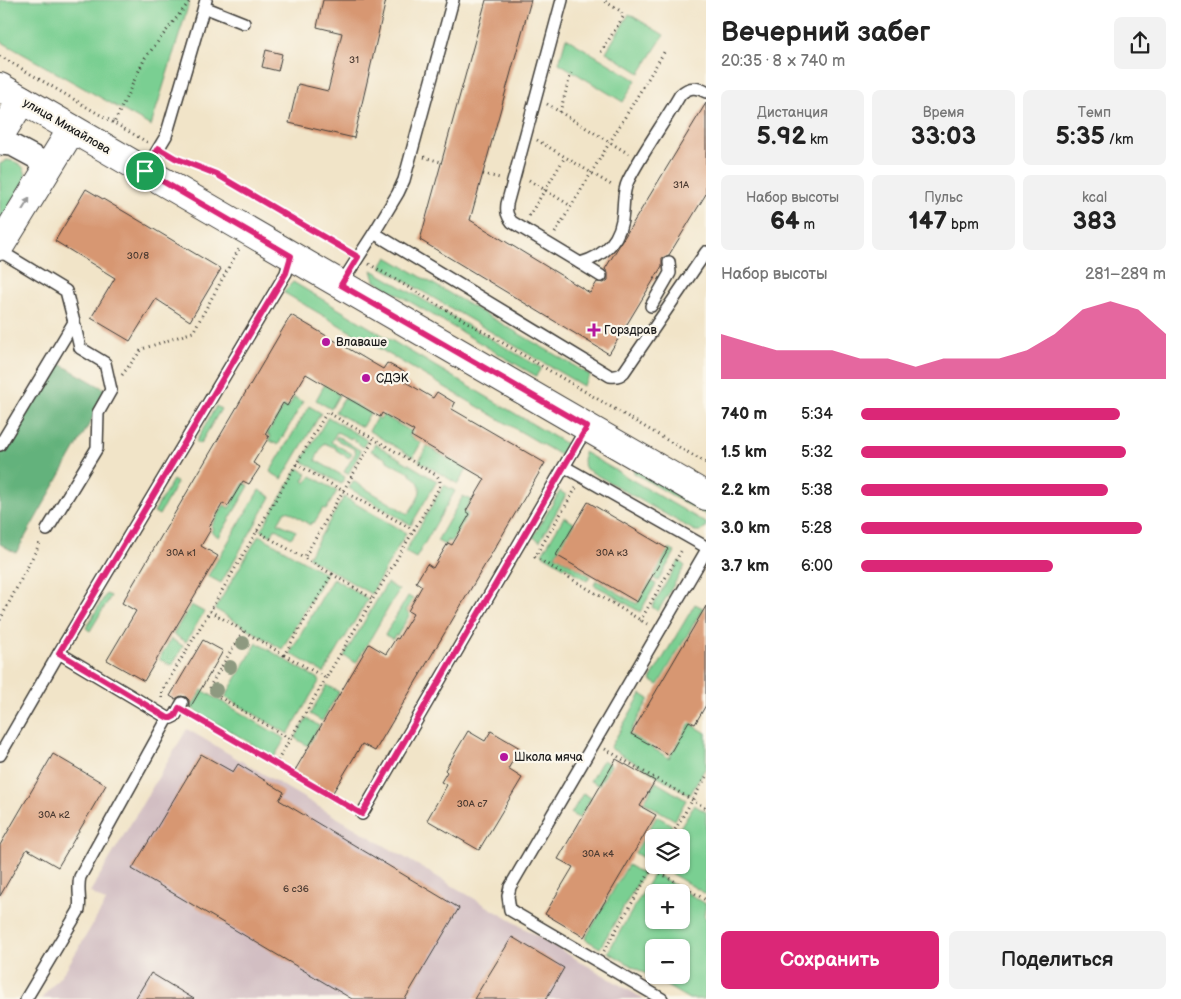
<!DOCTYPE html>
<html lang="ru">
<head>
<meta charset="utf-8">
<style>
  :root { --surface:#fff; --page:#f2f2f2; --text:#222; --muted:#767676; --accent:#db2777 }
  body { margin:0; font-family:"Balsamiq Sans",sans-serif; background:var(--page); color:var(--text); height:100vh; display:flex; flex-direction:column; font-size:19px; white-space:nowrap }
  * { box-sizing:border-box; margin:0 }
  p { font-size:16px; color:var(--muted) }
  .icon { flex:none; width:28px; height:28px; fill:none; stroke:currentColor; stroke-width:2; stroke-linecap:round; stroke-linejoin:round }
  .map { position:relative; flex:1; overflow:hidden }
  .sheet { display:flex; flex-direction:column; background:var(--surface); width:475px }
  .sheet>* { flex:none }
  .controls { position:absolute; left:645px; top:829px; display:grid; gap:10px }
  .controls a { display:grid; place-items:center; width:45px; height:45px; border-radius:8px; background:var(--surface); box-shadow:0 1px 4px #0004; font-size:25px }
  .pin { position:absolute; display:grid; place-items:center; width:42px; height:42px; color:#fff; margin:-21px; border:2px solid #fff; border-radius:50%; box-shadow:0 1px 5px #0007 }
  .round { display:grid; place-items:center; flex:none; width:52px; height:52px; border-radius:8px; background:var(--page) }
  .headline { display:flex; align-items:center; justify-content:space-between; height:85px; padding:0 15px }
  h1 { font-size:28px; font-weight:600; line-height:38px }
  .metrics { display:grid; grid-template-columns:repeat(3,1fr); gap:8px; height:85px; padding:5px 15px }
  .metrics div { display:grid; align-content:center; border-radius:8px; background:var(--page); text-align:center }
  .metrics b { font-size:25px; font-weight:600 }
  .metrics small { font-size:14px; font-weight:400 }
  .metrics p { font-size:14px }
  .chart { height:140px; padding:10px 15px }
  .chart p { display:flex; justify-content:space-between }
  .chart svg { width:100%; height:90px; margin-top:5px; fill:var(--accent); opacity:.7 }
  .cta { display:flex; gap:10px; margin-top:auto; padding:10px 15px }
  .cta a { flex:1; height:58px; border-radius:8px; background:var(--accent); color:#fff; font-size:20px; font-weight:600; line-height:58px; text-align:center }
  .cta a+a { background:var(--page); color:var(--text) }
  ul { padding:0 15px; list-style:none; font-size:16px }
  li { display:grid; grid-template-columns:80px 60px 1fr; align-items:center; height:38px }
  li i { height:12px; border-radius:6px; background:var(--accent) }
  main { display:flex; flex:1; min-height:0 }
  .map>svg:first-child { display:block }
  .industrial { fill:#d2bec2 }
  .green { fill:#7acf92; stroke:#4b7657; fill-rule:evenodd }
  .forest { fill:#63b27c; stroke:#40674c }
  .building { fill:#d79772 }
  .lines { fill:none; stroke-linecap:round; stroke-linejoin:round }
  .service-casing { stroke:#3c3a36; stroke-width:14 }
  .minor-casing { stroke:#3c3a36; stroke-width:24 }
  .tertiary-casing { stroke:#3c3a36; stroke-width:30 }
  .path { stroke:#3c3a36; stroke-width:3; stroke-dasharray:1 4; stroke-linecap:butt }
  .service { stroke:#fff; stroke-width:11 }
  .minor { stroke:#fff; stroke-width:21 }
  .tertiary { stroke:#fff; stroke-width:28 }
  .tree { fill:#8e9980 }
  .oneway { fill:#999 }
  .route-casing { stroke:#fff; stroke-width:10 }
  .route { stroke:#db2777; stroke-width:6 }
  .poi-dot { fill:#b5179e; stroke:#fbf7ec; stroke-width:2 }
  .labels { text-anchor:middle; stroke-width:4.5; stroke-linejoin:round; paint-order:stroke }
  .number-label { font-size:10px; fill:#4b3b32 }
  .street-label { font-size:12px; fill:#1c1c1c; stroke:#fbf7ec }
  .poi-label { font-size:12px; fill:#1c1c1c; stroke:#fbf7ec; text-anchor:start }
</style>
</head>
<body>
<main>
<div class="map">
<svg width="706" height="999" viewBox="0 0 706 999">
  <rect width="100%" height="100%" fill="#fbf7ec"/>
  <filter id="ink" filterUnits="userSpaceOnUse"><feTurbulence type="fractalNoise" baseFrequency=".02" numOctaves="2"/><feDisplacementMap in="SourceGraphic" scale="10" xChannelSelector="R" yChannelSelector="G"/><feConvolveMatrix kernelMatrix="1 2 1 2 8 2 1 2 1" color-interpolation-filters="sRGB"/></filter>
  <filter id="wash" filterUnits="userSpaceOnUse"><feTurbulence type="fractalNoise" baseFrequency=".0096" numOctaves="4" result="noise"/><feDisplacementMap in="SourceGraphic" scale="20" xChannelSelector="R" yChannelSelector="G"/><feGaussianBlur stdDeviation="1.12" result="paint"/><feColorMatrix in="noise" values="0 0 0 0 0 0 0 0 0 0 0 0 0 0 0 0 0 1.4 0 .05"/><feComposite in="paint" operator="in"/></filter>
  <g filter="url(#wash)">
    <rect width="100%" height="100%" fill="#f1e4c8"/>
    <polygon class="industrial" points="187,729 644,999 41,999 66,969 106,902 90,892"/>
    <g class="green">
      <polygon points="0,0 190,0 151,126 0,41"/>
      <polygon points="629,14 664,35 640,73 606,52"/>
      <polygon points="566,38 636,80 623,102 559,63"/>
      <path d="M7 160C47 166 11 205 0 224V164Z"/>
      <polygon points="387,257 590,375 583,386 381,267"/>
      <polygon points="372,270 541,368 536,376 375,281"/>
      <polygon points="293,282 568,445 562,456 283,292"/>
      <polygon points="326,382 337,389 335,392 339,395 331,409 316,400"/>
      <polygon points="294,397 303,402 278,445 269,440 271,436 267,434 284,406 288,408"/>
      <polygon points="344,398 370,413 362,427 335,412"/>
      <polygon points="216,406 221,409 200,444 196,442"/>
      <polygon points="309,406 321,413 282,479 270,472"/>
      <polygon points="383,415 412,432 409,436 421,443 413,457 369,431 377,417 380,419"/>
      <polygon points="328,417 367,440 363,447 352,438 351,439 337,432 331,442 352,454 349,458 336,450 336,448 324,443 315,460 345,477 341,484 302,461"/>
      <polygon points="337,436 361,451 348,474 344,472 356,452 354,449 335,439"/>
      <path d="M375 444 437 481 411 525 349 488 353 481 408 514C417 500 429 486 410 475L411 473 402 468 401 469 387 461V459L371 451Z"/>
      <polygon points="427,446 448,459 451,455 469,465 458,484 419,461"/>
      <polygon points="584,452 706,523 706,528 701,531 695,531 586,469 583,462"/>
      <polygon points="632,462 706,506 706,515 634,473"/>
      <polygon points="298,468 307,474 303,481 306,483 311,476 337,491 326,510 323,508 314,523 312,522 310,525 290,512 285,511 278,523 296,531 291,538 275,528 271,536 261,530"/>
      <polygon points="173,480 177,483 159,515 154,512"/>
      <polygon points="244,483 249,486 219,537 211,532 213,528 211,527 224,505 229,508"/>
      <polygon points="444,485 455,491 416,558 405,552"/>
      <polygon points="259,490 271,497 221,583 208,576"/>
      <polygon points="560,491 566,495 540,541 533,537"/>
      <polygon points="463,496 471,500 464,512 468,514 451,542 447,540 445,545 437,541"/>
      <polygon points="344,497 406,533 371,594 308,557"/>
      <polygon points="564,517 574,523 555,555 590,576 587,581 565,566 564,567 542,554"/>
      <polygon points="259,535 326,574 282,649 215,609"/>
      <polygon points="669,549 675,552 658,581 653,578"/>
      <polygon points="679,561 685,566 658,611 652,607"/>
      <polygon points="333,578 368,599 324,673 290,653"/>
      <polygon points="596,580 637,604 651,581 656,584 640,612 617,598 617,597 594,585"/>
      <polygon points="387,583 399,590 356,663 344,656"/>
      <polygon points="106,594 111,596 90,631 86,628"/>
      <polygon points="408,596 413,599 406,611 410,614 397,636 395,635 393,639 385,635"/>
      <polygon points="695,604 703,608 658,685 650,680"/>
      <polygon points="191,605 204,612 186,642 173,634"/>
      <polygon points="171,639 183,646 172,666 159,659"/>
      <polygon points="257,643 320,680 288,734 225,697"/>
      <polygon points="327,685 339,692 322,721 310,714"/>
      <polygon points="202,690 285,739 274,757 191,708"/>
      <polygon points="641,694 649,699 629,734 669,758 690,723 706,733 706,767 690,795 610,748"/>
      <polygon points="307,718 319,726 308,746 295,738"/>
      <polygon points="603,760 611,765 599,785 590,781"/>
      <polygon points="656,782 686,800 675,820 644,802"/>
      <polygon points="583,793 591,798 579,818 571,814"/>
      <polygon points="694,805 706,812 706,894 658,866 658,865 681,865 681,838 674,837"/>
      <polygon points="657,816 672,825 664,837 654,838 654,856 650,862 635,853"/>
      <polygon points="628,865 643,874 600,948 585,939"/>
      <path d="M654 873 706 904 704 916 706 918V995L704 999H689L608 952ZM654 892H681V920H654ZM654 948H681V975H654Z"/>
    </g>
    <polygon class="forest" points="53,360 108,391 16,553 0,544 0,454"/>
    <g id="blocks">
      <g class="building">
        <polygon points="323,0 386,0 354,138 289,123 298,84 328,91 342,33 317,27"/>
        <polygon points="486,0 531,0 470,220 590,293 597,282 604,283 608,280 608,273 605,269 706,103 706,194 669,255 662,258 662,266 609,354 420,240"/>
        <polygon points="266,50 282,54 278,71 262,67"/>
        <polygon points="86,189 221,269 190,321 156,299 130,341 91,318 115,278 55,241"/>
        <polygon points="291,315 383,369 387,363 406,373 402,380 433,398 437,392 455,403 452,409 545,463 375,751 362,744 332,794 294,772 369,644 386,654 396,638 398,639 413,614 408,611 422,586 416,582 427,564 433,568 448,543 452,545 470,514 466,511 485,479 411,436 414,431 382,413 380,417 306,374 287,406 283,403 265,434 269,437 253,463 260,467 249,484 243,481 228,506 223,503 209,527 211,529 201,546 218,556 144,681 107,660 136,611 122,603"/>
        <polygon points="588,502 668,549 637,602 556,555"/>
        <polygon points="706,606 706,705 695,724 689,721 669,755 631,734"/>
        <polygon points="203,640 223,651 190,708 189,707 189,700 186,697 181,696 175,699 170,696"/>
        <polygon points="468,731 485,741 491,731 520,748 508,769 522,778 479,850 427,820 447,785 441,782 447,772 445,770"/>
        <polygon points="53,754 106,785 58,867 27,849 0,896 0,845"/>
        <polygon points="201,754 233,772 238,764 284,792 279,800 459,908 405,999 352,999 132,869"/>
        <polygon points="616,759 655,781 640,806 656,815 584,937 545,914 573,867 558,859"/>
        <polygon points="512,937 564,968 546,999 474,999"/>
        <polygon points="151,973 169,984 194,999 135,999"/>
      </g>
    </g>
  </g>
  <g filter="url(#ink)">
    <use href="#blocks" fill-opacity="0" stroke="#3c3a36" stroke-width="1"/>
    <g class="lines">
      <g class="service-casing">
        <g id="service">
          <path d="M453 0 404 180 398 193 374 233 610 376C616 377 620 376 624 372L706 252"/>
          <path d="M562 0 507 204C506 212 507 216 512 222L580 263C606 256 622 238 623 211 624 200 623 191 628 181 642 153 664 123 680 95 688 87 696 86 706 92"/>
          <polyline points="204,7 244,23"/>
          <polyline points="145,171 166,136 206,0"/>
          <polyline points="0,251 66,291 74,322 0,445"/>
          <polyline points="580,263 601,276"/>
          <polyline points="341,284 374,233"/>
          <polyline points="651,306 670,273 669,262"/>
          <polyline points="565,467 706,547"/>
          <polyline points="47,530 97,448 98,413 111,390 105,363 80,348 74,322"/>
          <polyline points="59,653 168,718 171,718 175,716 182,703"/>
          <polyline points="0,755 59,653 286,273 291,256"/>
          <polyline points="362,814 587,427"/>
          <path d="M26 999 79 910C81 899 77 888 80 877L168 718"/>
          <polyline points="662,999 510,910 508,896 510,887 706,551"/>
        </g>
      </g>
      <g class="minor-casing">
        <polyline id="minor" points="0,144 12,145 38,159 44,174"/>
      </g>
      <g class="tertiary-casing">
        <g id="tertiary">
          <polyline points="0,87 706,496"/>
          <polyline points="0,135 22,100"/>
          <polyline points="0,246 72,129"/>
        </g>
      </g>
      <g class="path">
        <polyline points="601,52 623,17 622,12 603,0"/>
        <polyline points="0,56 114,123"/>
        <polyline points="547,104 629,154"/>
        <polyline points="560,112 571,73"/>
        <polyline points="537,140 613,186"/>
        <polyline points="147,142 114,123 145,58 189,2"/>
        <polyline points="170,155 216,174 346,250"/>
        <polyline points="424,157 441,162"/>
        <polyline points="483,174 500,178"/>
        <polyline points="529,180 571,206"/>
        <polyline points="529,216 565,157"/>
        <polyline points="555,233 666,49"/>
        <polyline points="369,264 706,463"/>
        <polyline points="122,375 142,349 193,332 239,249"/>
        <polyline points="296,464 343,491 374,439"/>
        <polyline points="576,488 535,557 647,624"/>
        <polyline points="257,531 304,558"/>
        <polyline points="332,574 373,599"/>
        <polyline points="0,620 41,541"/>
        <polyline points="640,621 683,548"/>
        <polyline points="243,631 210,686 211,692 290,739"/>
        <path d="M284 655 326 678 414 530 343 491 304 558 332 574 284 655 210 611 327 412 436 475C440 479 441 482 439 488L414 530"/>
        <polyline points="162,698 162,691 210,611"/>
        <polyline points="191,716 351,807"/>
        <polyline points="605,749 706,808"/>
        <polyline points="275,765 326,678"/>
        <polyline points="670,838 706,777"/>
        <polyline points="652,868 706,900"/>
        <polyline points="604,951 654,865"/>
      </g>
      <use href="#service" class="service"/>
      <use href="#minor" class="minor"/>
      <use href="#tertiary" class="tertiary"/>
    </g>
    <g class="tree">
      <circle cx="243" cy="643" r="7"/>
      <circle cx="230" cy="667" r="7"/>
      <circle cx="216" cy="690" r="7"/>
    </g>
    <defs><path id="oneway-solid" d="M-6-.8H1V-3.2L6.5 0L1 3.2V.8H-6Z" transform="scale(1.25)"/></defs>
    <use class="oneway" href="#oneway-solid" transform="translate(26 204) rotate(-58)"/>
  </g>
  <g class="lines" filter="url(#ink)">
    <g class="route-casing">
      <polygon id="route" points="158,148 175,158 216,174 358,257 341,285 587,427 362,814 179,708 175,716 171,718 168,718 59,653 286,273 291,256 145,171"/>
    </g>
    <use href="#route" class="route"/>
  </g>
  <g class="poi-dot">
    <path d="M591.5 322.5h5v5h5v5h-5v5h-5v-5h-5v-5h5z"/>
    <circle cx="326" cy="342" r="5"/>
    <circle cx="366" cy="378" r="5"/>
    <circle cx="504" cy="757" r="5"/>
  </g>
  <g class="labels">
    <g class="number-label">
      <text x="354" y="63">31</text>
      <text x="681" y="188">31А</text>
      <text x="138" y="259">30/8</text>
      <text x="181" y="556">30А к1</text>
      <text x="612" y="556">30А к3</text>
      <text x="472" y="807">30А с7</text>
      <text x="54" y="818">30А к2</text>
      <text x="598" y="857">30А к4</text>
      <text x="296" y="892">6 с36</text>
    </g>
    <g class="street-label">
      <text transform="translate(67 126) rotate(30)" y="4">улица Михайлова</text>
    </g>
    <g class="poi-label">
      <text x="604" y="334">Горздрав</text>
      <text x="336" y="346">Влаваше</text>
      <text x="376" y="382">СДЭК</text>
      <text x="514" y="761">Школа мяча</text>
    </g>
  </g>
</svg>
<div class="controls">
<a><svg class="icon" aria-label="layers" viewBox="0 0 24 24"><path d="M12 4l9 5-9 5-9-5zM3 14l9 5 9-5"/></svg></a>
<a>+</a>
<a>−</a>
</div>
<div class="pin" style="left:145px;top:171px;background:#1e9e55"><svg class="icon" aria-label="arrive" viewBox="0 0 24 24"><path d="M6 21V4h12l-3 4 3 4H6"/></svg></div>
</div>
<section class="sheet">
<div class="headline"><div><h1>Вечерний забег</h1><p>20:35 · 8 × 740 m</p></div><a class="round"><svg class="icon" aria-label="share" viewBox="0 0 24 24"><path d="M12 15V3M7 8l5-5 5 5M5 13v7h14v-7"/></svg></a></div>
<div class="metrics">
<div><p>Дистанция</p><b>5.92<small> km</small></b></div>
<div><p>Время</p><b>33:03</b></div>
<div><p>Темп</p><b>5:35<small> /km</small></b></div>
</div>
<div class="metrics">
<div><p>Набор высоты</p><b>64<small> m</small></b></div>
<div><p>Пульс</p><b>147<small> bpm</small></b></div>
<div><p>kcal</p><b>383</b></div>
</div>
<div class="chart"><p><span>Набор высоты</span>281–289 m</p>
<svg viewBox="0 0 160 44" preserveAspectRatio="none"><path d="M0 44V22L10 26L20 30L30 30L40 30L50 34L60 34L70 38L80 34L90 34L100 34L110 30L120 22L130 10L140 6L150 10L160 22V44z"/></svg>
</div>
<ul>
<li><b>740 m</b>5:34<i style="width:85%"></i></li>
<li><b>1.5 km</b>5:32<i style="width:87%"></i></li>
<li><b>2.2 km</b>5:38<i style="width:81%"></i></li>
<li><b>3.0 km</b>5:28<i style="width:92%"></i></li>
<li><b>3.7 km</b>6:00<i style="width:63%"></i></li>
</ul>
<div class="cta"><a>Сохранить</a><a>Поделиться</a></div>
</section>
</main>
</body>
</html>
